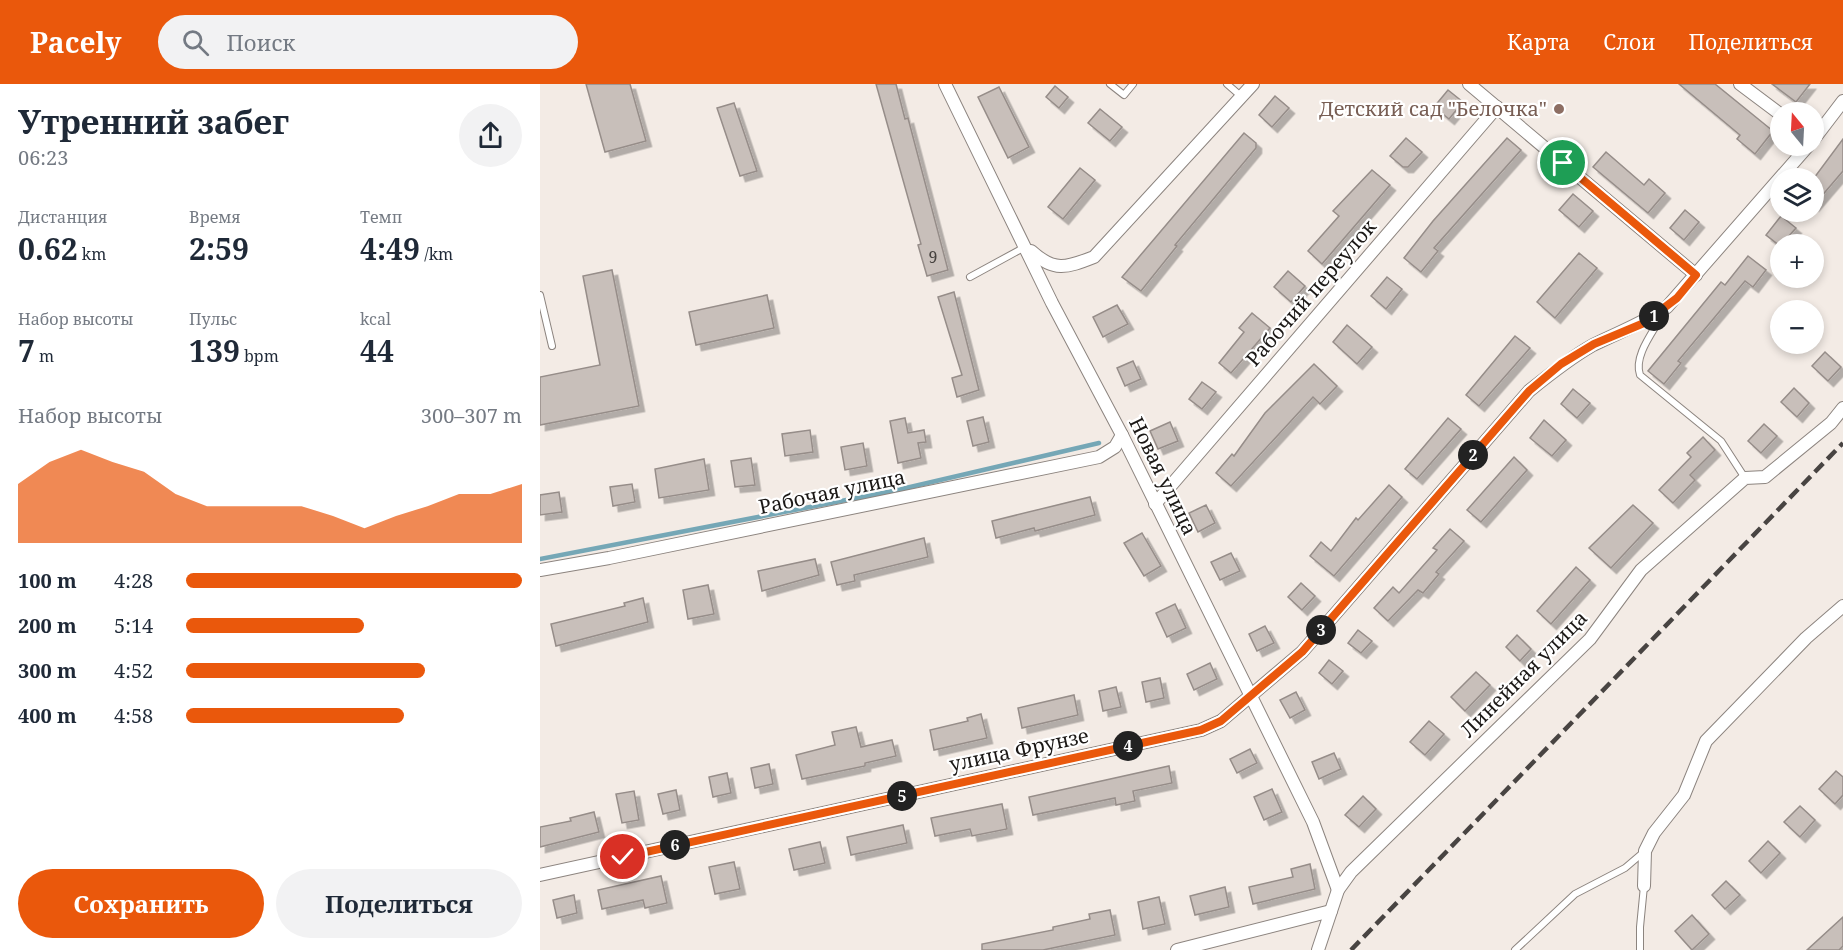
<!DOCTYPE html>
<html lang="ru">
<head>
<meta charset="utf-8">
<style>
  :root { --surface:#fff; --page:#f2f2f3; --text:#1f2937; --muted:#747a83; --accent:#ea580c }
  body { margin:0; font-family:"Noto Serif",serif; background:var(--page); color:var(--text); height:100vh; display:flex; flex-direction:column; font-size:22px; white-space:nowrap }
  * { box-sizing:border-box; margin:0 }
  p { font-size:20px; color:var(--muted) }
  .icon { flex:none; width:33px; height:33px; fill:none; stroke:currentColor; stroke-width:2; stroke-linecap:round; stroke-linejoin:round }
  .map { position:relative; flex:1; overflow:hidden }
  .panel { display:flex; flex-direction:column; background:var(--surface); width:540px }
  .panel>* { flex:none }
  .needle { width:39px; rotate:342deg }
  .controls { position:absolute; left:1230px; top:18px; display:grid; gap:12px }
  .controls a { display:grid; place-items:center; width:54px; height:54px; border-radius:50%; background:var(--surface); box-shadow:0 3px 9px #0003; font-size:30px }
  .pin { position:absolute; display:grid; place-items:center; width:51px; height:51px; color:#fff; margin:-26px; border:3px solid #fff; border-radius:50%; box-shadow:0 2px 6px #0007 }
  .km { position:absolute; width:30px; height:30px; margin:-15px; border-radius:50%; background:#222; color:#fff; font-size:16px; line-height:30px; text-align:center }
  .round { display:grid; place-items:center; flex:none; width:63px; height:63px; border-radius:32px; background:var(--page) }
  .head { display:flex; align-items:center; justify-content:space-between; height:102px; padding:0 18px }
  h1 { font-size:33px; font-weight:700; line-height:45px }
  .metrics { display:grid; grid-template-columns:repeat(3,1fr); gap:9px; height:102px; padding:6px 18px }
  .metrics div { display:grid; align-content:center }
  .metrics b { font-size:30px; font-weight:700 }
  .metrics small { font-size:16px; font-weight:400 }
  .metrics p { font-size:16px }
  .chart { height:168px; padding:12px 18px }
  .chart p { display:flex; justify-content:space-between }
  .chart svg { width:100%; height:108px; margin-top:6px; fill:var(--accent); opacity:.7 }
  .action { display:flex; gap:12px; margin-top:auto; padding:12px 18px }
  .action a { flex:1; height:69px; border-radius:36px; background:var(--accent); color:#fff; font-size:24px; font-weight:700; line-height:69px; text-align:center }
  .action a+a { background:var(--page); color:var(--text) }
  ul { padding:0 18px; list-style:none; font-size:20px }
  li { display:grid; grid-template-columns:96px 72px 1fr; align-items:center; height:45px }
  li i { height:15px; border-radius:8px; background:var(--accent) }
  header { display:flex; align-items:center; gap:36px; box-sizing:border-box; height:84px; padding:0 30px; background:var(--accent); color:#fff }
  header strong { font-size:28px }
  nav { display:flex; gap:33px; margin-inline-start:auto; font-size:21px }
  .search { width:420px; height:54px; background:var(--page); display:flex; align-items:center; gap:15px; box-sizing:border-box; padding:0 21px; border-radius:33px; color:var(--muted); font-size:22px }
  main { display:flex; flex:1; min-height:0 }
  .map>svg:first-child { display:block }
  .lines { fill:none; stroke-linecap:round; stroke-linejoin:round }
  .stream { stroke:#75a7b6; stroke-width:4.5 }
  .building { fill:#c8bfba; stroke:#968d89; stroke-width:1.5; filter:url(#shadow) }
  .lane-casing { stroke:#8c847f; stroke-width:8 }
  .street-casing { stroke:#8c847f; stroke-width:14 }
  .lane { stroke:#fff; stroke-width:6 }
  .street { stroke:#fff; stroke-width:12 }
  .rail { stroke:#484442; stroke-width:4.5; stroke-dasharray:12 6; stroke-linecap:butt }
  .route-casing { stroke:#fff; stroke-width:12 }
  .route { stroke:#ea580c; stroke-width:8 }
  .education-dot { fill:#8d6e63; stroke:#fff; stroke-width:2 }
  .labels { text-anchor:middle; stroke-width:4.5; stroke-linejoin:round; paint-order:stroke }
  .number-label { font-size:16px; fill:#46423f }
  .education-label { font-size:20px; fill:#785e54; stroke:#fff; text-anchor:end }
  .street-label { font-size:20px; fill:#1b1816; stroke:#fff }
</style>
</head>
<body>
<header>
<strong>Pacely</strong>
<div class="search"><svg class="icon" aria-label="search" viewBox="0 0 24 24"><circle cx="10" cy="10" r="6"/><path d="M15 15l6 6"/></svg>Поиск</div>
<nav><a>Карта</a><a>Слои</a><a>Поделиться</a></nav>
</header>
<main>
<section class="panel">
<div class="head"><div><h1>Утренний забег</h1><p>06:23</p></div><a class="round"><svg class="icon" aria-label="share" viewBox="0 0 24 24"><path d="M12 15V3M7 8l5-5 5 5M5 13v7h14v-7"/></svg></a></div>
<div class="metrics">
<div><p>Дистанция</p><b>0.62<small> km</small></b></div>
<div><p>Время</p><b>2:59</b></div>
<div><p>Темп</p><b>4:49<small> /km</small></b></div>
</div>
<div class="metrics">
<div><p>Набор высоты</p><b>7<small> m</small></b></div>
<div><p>Пульс</p><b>139<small> bpm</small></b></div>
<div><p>kcal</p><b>44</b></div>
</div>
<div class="chart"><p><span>Набор высоты</span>300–307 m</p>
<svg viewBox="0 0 160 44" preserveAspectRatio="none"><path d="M0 44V20L10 11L20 6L30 11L40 15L50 24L60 29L70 29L80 29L90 29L100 33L110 38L120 33L130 29L140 24L150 24L160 20V44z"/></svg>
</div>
<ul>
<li><b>100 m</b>4:28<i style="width:100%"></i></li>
<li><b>200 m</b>5:14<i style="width:53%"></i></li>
<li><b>300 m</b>4:52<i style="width:71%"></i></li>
<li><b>400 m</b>4:58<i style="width:65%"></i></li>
</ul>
<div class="action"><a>Сохранить</a><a>Поделиться</a></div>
</section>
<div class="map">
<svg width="1303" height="866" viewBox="0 0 1303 866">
  <defs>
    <filter id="shadow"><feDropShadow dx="5.5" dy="5.5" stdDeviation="0" flood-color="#0004"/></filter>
  </defs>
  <rect width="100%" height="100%" fill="#f3ebe5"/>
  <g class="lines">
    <polyline class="stream" points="0,475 353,407 559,359"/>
  </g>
  <g class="building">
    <polygon points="46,0 90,0 106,57 65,68"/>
    <polygon points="336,0 356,0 365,35 368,34 408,186 387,192 378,161 381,160"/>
    <polygon points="1139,0 1175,0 1233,47 1215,70 1197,55 1200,51"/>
    <polygon points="1232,0 1270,0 1256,18"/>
    <polygon points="515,2 528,13 519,24 506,13"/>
    <polygon points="459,3 489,63 468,74 438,13"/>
    <polygon points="908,6 923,18 909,35 894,23"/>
    <polygon points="735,12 749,24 732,43 719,31"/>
    <polygon points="194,19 217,87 200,92 177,24"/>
    <polygon points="560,25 582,43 570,57 548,39"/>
    <polygon points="704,49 716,59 716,64 635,161 637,162 601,207 582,193"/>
    <polygon points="866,54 882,68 868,83 863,83 850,72"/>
    <polygon points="967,54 981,66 894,164 898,167 881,188 864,174 893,137"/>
    <polygon points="1303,55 1303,87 1274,121 1274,94"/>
    <polygon points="1066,68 1104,101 1109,95 1125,109 1108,129 1053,83"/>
    <polygon points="540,84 555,96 523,135 508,123"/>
    <polygon points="832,86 850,101 782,180 768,167 799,132 793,127"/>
    <polygon points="1033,110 1053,127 1039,143 1019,126"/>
    <polygon points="1145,126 1159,138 1144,156 1130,144"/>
    <polygon points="1241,132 1256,144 1240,162 1226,151"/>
    <polygon points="1039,169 1057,184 1015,234 997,218"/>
    <polygon points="1208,172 1226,186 1213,203 1205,197 1138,277 1141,279 1124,300 1108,287 1181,198 1185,201"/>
    <polygon points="72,186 99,322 0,341 0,293 60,281 43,192"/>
    <polygon points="748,187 765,202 751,218 734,203"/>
    <polygon points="847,193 862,205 846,225 831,212"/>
    <polygon points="414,208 439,306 417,313 412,294 422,291 398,213"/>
    <polygon points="227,211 234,244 156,261 149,228"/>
    <polygon points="577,221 588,240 563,253 553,233"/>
    <polygon points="712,229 730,244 691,289 679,279 704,248 699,244"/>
    <polygon points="807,241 832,263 817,280 793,258"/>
    <polygon points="975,252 990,264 939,322 926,311"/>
    <polygon points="1285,268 1301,283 1288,297 1272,282"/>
    <polygon points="593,277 601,295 585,302 577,284"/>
    <polygon points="774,280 797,302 780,320 773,313 691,402 676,389 692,370 694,372 725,329"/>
    <polygon points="662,298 676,308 662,325 649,315"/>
    <polygon points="1254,304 1269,319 1257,333 1241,318"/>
    <polygon points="1033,305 1050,319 1037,334 1021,320"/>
    <polygon points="443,333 449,358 433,362 427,337"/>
    <polygon points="365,334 368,349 384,346 386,358 378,359 381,374 358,379 350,337"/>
    <polygon points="908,334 921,345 877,395 865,385"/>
    <polygon points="1004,336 1026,356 1012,372 990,354"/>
    <polygon points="630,338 638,357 618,365 610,347"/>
    <polygon points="1224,340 1237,352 1221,369 1208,357"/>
    <polygon points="270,346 273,368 245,372 242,350"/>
    <polygon points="1163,353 1175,366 1150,391 1155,396 1133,419 1119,406 1151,373 1147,369"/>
    <polygon points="323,359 327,382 305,386 301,363"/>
    <polygon points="974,373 987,386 941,438 927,426"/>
    <polygon points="211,374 215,401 195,403 191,377"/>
    <polygon points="164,375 169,406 119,414 115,385"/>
    <polygon points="92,400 95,418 73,422 70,403"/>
    <polygon points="849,401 862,413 794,492 770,472 781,458 791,467 816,434 818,436"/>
    <polygon points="19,408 22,428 0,431 0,411"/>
    <polygon points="550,413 555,431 495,447 494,444 456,454 452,437"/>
    <polygon points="666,421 675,439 658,448 649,429"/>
    <polygon points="1093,421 1113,439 1071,484 1049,464"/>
    <polygon points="910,445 924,457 896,488 899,490 883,509 878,506 848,537 834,524 853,503 859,509 897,466 893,464"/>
    <polygon points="602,449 621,482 604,492 584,459"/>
    <polygon points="384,454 388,473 314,491 315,497 297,501 291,478"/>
    <polygon points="691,469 700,487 680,496 671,478"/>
    <polygon points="275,475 279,491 222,507 218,487"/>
    <polygon points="1036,483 1050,496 1011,540 997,527"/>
    <polygon points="761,499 775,512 762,526 748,513"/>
    <polygon points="168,501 174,530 148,535 143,506"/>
    <polygon points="103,514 108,538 16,562 11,540 85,522 84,519"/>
    <polygon points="635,520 646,544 627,553 616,529"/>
    <polygon points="725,542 734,559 717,567 709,550"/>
    <polygon points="818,546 832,557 821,569 808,559"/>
    <polygon points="977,551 991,565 980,577 966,563"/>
    <polygon points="789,576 803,587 792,600 779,589"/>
    <polygon points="670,579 677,595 654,606 647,590"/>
    <polygon points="936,588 950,601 925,627 911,613"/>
    <polygon points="620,594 624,614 606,618 602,598"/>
    <polygon points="576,603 581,623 563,627 559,607"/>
    <polygon points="756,608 765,626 750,634 740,616"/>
    <polygon points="534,611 538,631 482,644 478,624"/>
    <polygon points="441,630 447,654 394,666 390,646 428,637 427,634"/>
    <polygon points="889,637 904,650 885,671 870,658"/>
    <polygon points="316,643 321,663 352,656 356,672 325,679 325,682 262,695 256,671 295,661 292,648"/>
    <polygon points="710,665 717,679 697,689 690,675"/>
    <polygon points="794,669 801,685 779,695 772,678"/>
    <polygon points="229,680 233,700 215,704 211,684"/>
    <polygon points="629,682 632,699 593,707 595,717 576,721 575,714 493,731 489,713"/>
    <polygon points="1296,687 1303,693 1303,711 1295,720 1279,705"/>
    <polygon points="187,689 191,709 173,713 169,693"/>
    <polygon points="732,705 742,728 724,736 714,713"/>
    <polygon points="136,706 140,726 123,730 118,710"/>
    <polygon points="94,707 99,736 82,739 76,710"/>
    <polygon points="823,712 836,725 819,743 805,731"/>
    <polygon points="462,720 467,745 432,752 430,745 395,752 391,734"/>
    <polygon points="1260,722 1275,736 1260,753 1244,738"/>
    <polygon points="54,728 59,748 0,763 0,743 31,737 30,734"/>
    <polygon points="363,741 367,759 311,771 307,753"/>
    <polygon points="1228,757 1240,769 1221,789 1209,777"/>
    <polygon points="280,758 285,779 254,786 249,765"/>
    <polygon points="194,778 200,805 175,810 169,783"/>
    <polygon points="770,780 775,805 713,820 709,803 753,793 751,785"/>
    <polygon points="121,792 127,819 105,824 103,816 62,825 58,806"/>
    <polygon points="1186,797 1200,811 1185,825 1172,811"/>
    <polygon points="685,803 689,823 655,831 650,812"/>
    <polygon points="34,811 37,829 17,834 13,816"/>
    <polygon points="619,813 625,840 603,845 598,818"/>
    <polygon points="570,826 575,851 503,866 442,866 442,860 513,846 513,843 550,835 549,830"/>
    <polygon points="1152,831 1169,850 1152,866 1135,847"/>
    <polygon points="1303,833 1303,862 1299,866 1267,866"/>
  </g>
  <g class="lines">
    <g class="lane-casing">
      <g id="lane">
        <polyline points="570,0 584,11 593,0"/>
        <polyline points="687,0 702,13"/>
        <polyline points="430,193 485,163"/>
        <polyline points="0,211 12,262"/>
        <path d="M1124 228C1115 246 1093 271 1100 291L1181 357 1205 394"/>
        <polyline points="975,866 1035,810 1085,784 1105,767"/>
        <polyline points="1100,866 1100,843 1104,802"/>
      </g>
    </g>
    <g class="street-casing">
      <g id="street">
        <polyline points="405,0 512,219 582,351 773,738 798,806"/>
        <polyline points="929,0 1156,191"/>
        <polyline points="1200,0 1240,30"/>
        <polyline points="1274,55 1303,17"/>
        <path d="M491 167C514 188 526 184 554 173L713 0"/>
        <polyline points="615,420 957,23"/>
        <polyline points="0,486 69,474 559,373 575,363 582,351"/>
        <path d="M0 791 661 646 681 637 762 568 989 307C1010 290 1030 274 1053 261 1079 248 1104 239 1127 223L1268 62"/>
        <polyline points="1104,802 1105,767 1114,749 1144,711 1166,657 1266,554 1303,522"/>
        <polyline points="637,866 791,827"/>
        <polyline points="778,866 798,806 811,788 1050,555 1101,486 1205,394 1225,393 1291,339 1303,324"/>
      </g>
    </g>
    <use href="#lane" class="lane"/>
    <use href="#street" class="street"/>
    <polyline class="rail" points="811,866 1303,359"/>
  </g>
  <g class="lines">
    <g class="route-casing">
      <polyline id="route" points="83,773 661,646 681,637 762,568 989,307 1021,280 1054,260 1104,239 1137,214 1156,191 1023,79"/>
    </g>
    <use href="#route" class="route"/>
  </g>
  <circle class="education-dot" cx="1019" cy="25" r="6"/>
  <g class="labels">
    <g class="number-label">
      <text x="393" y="179">9</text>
    </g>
    <g class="education-label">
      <text x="1007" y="32">Детский сад "Белочка"</text>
    </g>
    <g class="street-label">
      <text transform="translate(771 209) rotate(-49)" y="7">Рабочий переулок</text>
      <text transform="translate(623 392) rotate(64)" y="7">Новая улица</text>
      <text transform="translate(292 408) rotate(-12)" y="7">Рабочая улица</text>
      <text transform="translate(984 590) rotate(-45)" y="7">Линейная улица</text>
      <text transform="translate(479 666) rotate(-12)" y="7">улица Фрунзе</text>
    </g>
  </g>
</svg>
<div class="controls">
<a><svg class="needle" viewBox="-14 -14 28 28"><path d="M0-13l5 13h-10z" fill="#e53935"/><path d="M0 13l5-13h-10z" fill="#747a83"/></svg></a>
<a><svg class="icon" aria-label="layers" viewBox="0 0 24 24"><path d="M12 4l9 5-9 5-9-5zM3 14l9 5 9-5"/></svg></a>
<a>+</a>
<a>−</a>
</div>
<div class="pin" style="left:1023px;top:79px;background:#1e9e55"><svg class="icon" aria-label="arrive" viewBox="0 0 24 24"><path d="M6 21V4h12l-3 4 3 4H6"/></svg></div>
<div class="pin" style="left:83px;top:773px;background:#d93025"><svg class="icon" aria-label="check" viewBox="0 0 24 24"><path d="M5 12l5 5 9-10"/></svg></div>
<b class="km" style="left:1114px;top:232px">1</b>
<b class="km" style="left:933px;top:371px">2</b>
<b class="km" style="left:781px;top:546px">3</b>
<b class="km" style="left:588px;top:662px">4</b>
<b class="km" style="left:362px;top:712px">5</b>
<b class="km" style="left:135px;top:761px">6</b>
</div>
</main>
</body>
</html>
